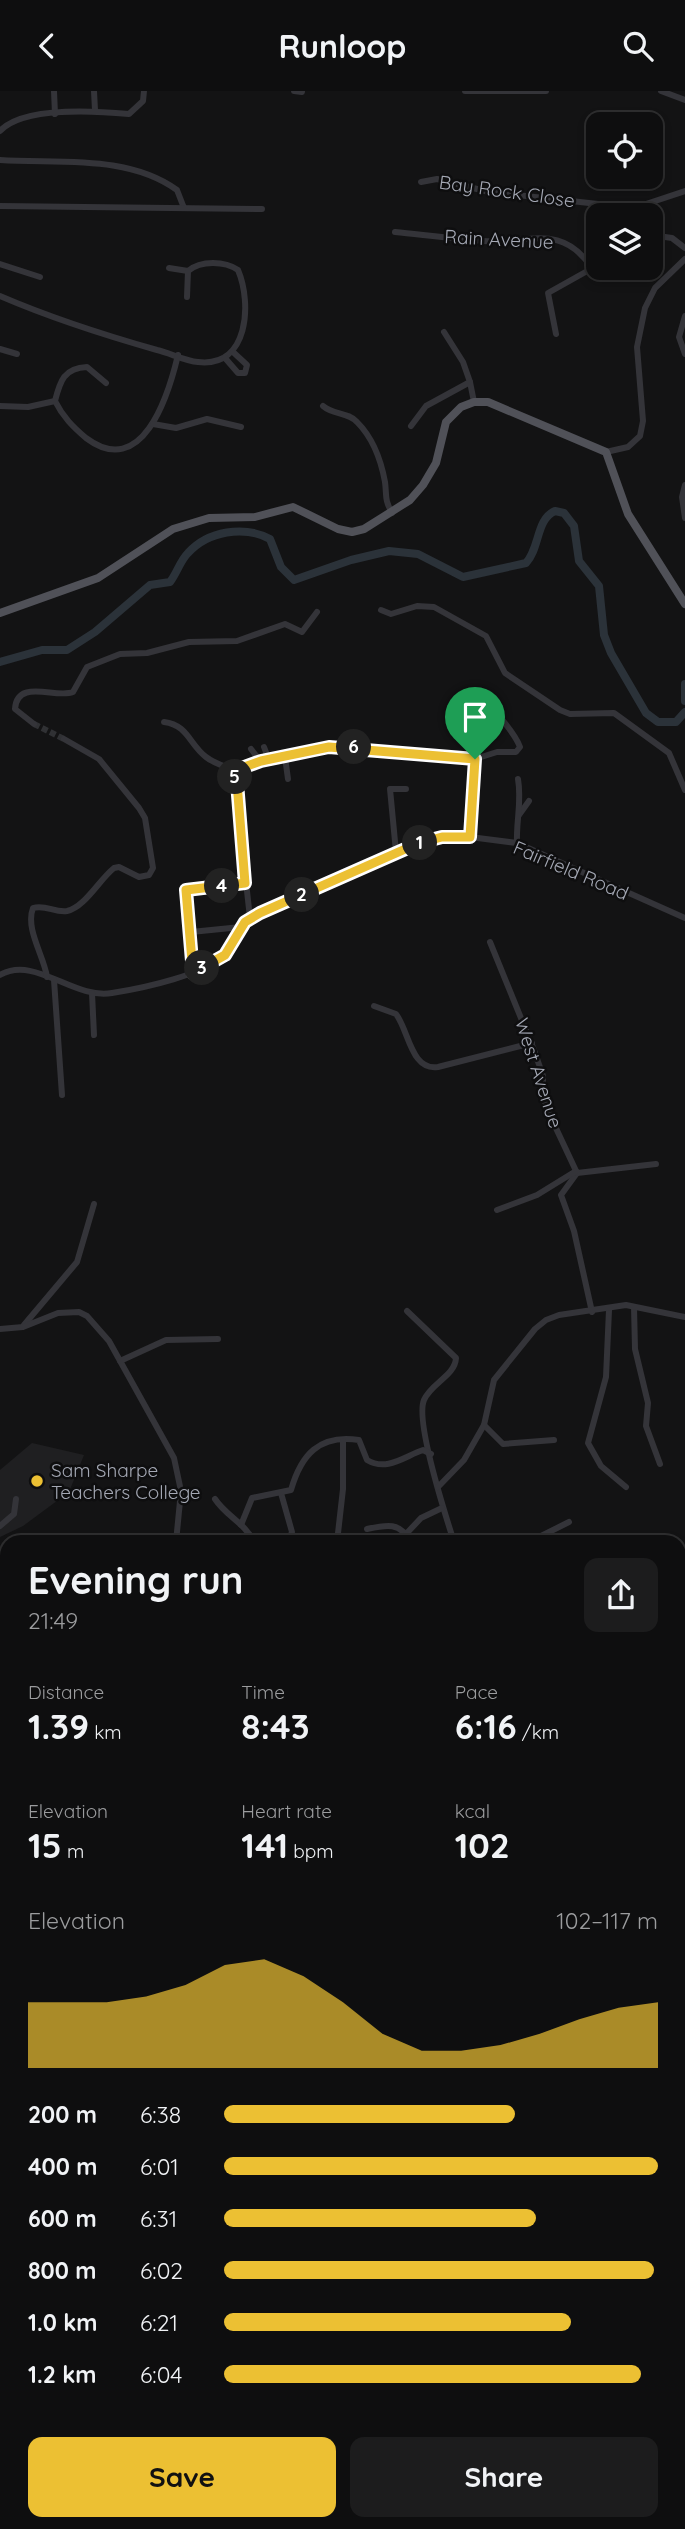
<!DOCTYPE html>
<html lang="en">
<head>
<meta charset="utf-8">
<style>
  :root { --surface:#0e0e0f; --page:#1c1c1d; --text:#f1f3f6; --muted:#9b9c9e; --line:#2e2e2f; --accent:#ecc033 }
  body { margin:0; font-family:Quicksand,sans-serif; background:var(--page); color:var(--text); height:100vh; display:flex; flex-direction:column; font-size:26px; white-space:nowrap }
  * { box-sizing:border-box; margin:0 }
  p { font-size:23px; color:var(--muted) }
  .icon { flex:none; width:38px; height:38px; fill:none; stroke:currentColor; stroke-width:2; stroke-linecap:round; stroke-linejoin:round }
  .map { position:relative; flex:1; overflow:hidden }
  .details { position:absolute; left:0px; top:1444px; width:686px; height:996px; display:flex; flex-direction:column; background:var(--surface); border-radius:21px 21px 0 0; box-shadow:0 4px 10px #0003,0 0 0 2px var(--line) }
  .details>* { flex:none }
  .fabs { position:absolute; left:586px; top:21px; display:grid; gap:14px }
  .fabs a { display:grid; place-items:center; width:77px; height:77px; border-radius:14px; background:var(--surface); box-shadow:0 4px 10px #0003,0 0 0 2px var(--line); font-size:35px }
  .pin { position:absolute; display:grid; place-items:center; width:60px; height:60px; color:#fff; margin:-72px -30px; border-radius:50% 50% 50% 0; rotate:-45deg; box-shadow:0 0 7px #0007 }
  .pin .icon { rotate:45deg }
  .km { position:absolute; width:35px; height:35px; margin:-18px; border-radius:50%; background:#222; color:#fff; font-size:19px; line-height:35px; text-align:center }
  .round { display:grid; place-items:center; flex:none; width:74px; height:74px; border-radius:14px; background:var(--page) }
  .overview { display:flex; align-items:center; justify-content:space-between; height:119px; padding:0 28px }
  h1 { font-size:38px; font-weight:800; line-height:52px }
  .metrics { display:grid; grid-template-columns:repeat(3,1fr); gap:10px; height:119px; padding:7px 28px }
  .metrics div { display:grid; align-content:center }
  .metrics b { font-size:35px; font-weight:800 }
  .metrics small { font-size:19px; font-weight:400 }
  .metrics p { font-size:19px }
  .chart { height:196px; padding:14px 28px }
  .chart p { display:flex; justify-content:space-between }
  .chart svg { width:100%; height:126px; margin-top:7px; fill:var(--accent); opacity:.7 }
  .primary-button { display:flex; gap:14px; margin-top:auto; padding:14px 28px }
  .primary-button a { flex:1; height:80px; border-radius:14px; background:var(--accent); color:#111; font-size:28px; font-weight:800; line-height:80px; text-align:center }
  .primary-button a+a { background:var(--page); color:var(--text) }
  ul { padding:0 28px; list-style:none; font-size:23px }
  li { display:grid; grid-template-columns:112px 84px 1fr; align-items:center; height:52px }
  li i { height:18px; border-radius:9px; background:var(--accent) }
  header { display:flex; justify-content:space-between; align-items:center; height:91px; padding:0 28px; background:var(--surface); font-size:32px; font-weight:800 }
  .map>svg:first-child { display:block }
  .built { fill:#1f1f21 }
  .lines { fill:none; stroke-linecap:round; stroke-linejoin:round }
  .river { stroke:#2b3239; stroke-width:8 }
  .minor-tunnel { stroke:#303134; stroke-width:6; stroke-dasharray:6 3; stroke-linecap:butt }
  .minor { stroke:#343439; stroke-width:6 }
  .major { stroke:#505158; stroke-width:8 }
  .route-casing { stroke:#fff; stroke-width:14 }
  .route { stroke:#ecc033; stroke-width:9 }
  .poi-dot { fill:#ecc033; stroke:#0e0e0f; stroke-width:2.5 }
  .labels { text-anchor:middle; stroke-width:5; stroke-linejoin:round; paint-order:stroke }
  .street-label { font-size:19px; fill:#a4a8b4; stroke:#0e0e0f }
  .poi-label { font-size:19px; fill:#a4a8b4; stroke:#0e0e0f; text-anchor:start }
</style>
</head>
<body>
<header><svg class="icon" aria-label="back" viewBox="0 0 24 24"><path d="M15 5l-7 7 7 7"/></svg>Runloop<svg class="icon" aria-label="search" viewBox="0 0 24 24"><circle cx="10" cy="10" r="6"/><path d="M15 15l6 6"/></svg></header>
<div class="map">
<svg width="685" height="2438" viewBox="0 0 685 2438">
  <rect width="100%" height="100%" fill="#131314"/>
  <polygon class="built" points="32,1352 84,1364 69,1401 23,1435 0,1446 0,1379"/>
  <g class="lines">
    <g class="river">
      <path d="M0 571 42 559H67L95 541 150 494 170 491C177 482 180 470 188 462 208 440 244 434 270 448L281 476 294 489 351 469 389 460 418 463 463 486 526 472C540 457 536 428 555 420L564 422 574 435 579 470 599 495 604 544 611 562 646 622 658 631H676L685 621"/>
      <polyline points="685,593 685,610"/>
    </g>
    <polyline class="minor-tunnel" points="34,633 64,648"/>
    <g class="minor">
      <polyline points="54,0 55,23"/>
      <polyline points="94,0 95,19"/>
      <polyline points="294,0 302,1"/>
      <polyline points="465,0 546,0"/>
      <polyline points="661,0 685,9"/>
      <path d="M0 40C23 15 97 20 129 23L143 10 144 0"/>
      <path d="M0 69C58 73 127 63 177 99L184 117"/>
      <polyline points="421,91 437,88 489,101 634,117"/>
      <polyline points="0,115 262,118"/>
      <polyline points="634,117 685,100"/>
      <path d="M395 141C424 144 454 148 483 150 528 153 561 131 592 177"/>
      <polyline points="651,144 672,147 685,157"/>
      <polyline points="0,173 40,186"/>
      <path d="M0 205C51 227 104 244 157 259 170 262 185 270 198 271 249 277 252 212 238 179 225 170 201 169 188 180L169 177"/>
      <polyline points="187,206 188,180"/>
      <polyline points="685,225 679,246 685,263"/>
      <polyline points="444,241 463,271 470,291"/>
      <polyline points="556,243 548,202 598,174"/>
      <polyline points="0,258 17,263"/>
      <polyline points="225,267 238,282 245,282 247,274 233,261"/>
      <path d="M106 292 87 276C64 277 60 290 55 310 63 326 73 336 86 347 142 389 168 306 178 264"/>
      <polyline points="0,315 28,316 55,310"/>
      <path d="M323 315C333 324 348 321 357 331 372 346 381 369 385 391 387 406 384 407 392 422"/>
      <polyline points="153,333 176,337 207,328 241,336"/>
      <polyline points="411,335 426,315 470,291 474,311"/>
      <polyline points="606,361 628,356 640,345 643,330 637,256 645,217 655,197 685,168"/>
      <polyline points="685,394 682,406 685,427"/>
      <polyline points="381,519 391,523 417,515 434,516 486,545 505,582 560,619 570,623 614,622 669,662 685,699"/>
      <path d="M164 631C188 634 189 653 206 666 215 673 225 676 236 679"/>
      <path d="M34 633 15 618C17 587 56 608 73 601L87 576 120 563 147 562 189 551 237 550 285 533 302 541 317 521"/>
      <polyline points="264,656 269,669"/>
      <polyline points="251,658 261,671"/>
      <polyline points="285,666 288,688"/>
      <path d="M475 668 497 661H516L520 656C512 635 493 625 488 602"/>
      <polyline points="519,724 529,710"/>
      <path d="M517 752C516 730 522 711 518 688"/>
      <polyline points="396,761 390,698 406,698"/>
      <polyline points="250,827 234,683 239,676 329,656 475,668 470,746"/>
      <polyline points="191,841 241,836"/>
      <polyline points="490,851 534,959 543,985 543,1004 547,1018 577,1082 561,1104 574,1140 592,1221"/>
      <polyline points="193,882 186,799 245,792"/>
      <path d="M0 884C35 864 74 909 112 902 144 897 205 884 227 862 243 845 236 836 260 822L419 752 442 746H470L517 752 685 827"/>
      <path d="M47 886C44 865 25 838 33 817 45 813 55 822 67 820 85 816 99 789 114 777L119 776 139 786 149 784 153 777 145 727 139 717 99 668 64 648"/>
      <polyline points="54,889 62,1004"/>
      <polyline points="92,902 94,944"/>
      <path d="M374 915 396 923C409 940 411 980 438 976L532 952"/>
      <polyline points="577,1082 656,1073"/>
      <polyline points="497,1119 537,1104 576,1080"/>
      <polyline points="634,1216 635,1258 648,1312 646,1335 660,1373"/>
      <polyline points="609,1219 606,1286 588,1352 601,1375 626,1396"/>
      <path d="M407 1220 456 1267C455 1285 431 1292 424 1309 415 1330 446 1426 454 1451"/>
      <polyline points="24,1234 77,1171 94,1113"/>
      <polyline points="0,1238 23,1236 58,1222 79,1221 87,1225 109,1250 174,1367 181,1400 176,1451"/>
      <polyline points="120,1270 166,1249 218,1248"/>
      <polyline points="484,1334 503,1353 554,1349"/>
      <polyline points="438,1396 464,1369 484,1334 494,1289 535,1238 546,1229 559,1224 626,1214 685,1226"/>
      <polyline points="281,1402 292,1441 288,1451"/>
      <path d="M215 1408C226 1425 245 1432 254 1451"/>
      <path d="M241 1434 252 1407 291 1399C301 1364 319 1343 359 1349L367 1369C387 1381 405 1365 423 1359L431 1363"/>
      <polyline points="0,1435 14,1423 16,1408"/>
      <path d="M367 1438C385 1434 401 1430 410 1451"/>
      <polyline points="406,1443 421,1427 442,1417"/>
      <polyline points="337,1451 343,1398 343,1350"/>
      <polyline points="529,1451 569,1431"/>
      <polyline points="679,1473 685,1473"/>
      <polyline points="0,1514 7,1517"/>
      <polyline points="0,1573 7,1552"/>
      <polyline points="0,1597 7,1600"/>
      <polyline points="0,1653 7,1655"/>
      <polyline points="679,1713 685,1714"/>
      <polyline points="0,1749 7,1749"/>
      <polyline points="679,1783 685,1782"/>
      <polyline points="679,1815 685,1817"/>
      <polyline points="0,1833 7,1832"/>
      <polyline points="679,1845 685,1839"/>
      <polyline points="679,1904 685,1905"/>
      <polyline points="0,1921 7,1929"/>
      <polyline points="679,1929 685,1929"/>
      <polyline points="679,1957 685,1957"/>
      <polyline points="679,1982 685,1976"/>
      <polyline points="0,2008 3,1995"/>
      <polyline points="679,2008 685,2007"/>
      <polyline points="679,2036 685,2036"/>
      <polyline points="679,2101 685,2099"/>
      <polyline points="0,2151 7,2154"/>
      <polyline points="0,2238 7,2241"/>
      <polyline points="0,2304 7,2304"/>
      <polyline points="0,2377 7,2376"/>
      <polyline points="679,2379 685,2377"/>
      <polyline points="6,2406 7,2401"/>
      <polyline points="679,2426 685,2426"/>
      <polyline points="112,2432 125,2438"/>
      <polyline points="141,2438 148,2432"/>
      <polyline points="323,2438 323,2432"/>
      <polyline points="444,2438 444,2432"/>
      <polyline points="485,2438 486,2432"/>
      <polyline points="548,2438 548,2432"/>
      <polyline points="626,2438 626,2432"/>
      <polyline points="668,2438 671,2432"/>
    </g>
    <polyline class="major" points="0,522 98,487 173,438 209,427 255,426 293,416 338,438 352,441 364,438 410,409 423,394 436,372 446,331 461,316 474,311 488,311 606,361 628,423 685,513"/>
  </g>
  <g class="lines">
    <g class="route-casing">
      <polygon id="route" points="329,656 475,668 470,746 442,746 419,752 260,822 245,831 225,864 193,882 186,799 245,792 236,679 261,670"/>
    </g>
    <use href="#route" class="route"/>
  </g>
  <circle class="poi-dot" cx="37" cy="1390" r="7"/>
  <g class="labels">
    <g class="street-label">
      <text transform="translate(507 100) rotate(8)" y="7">Bay Rock Close</text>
      <text transform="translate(499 148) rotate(3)" y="7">Rain Avenue</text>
      <text transform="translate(571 779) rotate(23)" y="7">Fairfield Road</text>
      <text transform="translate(539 982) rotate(72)" y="7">West Avenue</text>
    </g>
    <g class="poi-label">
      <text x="51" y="1386">Sam Sharpe<tspan x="51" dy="22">Teachers College</tspan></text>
    </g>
  </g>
</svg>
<div class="fabs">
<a><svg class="icon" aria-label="locate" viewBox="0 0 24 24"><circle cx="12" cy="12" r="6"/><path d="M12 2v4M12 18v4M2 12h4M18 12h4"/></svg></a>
<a><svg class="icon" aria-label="layers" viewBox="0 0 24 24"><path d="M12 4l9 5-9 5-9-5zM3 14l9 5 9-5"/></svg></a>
</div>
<div class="pin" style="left:475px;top:668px;background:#1e9e55"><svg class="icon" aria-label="arrive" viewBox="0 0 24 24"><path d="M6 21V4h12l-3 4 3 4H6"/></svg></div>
<b class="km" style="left:420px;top:752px">1</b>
<b class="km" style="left:302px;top:804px">2</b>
<b class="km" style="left:202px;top:877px">3</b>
<b class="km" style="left:222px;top:795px">4</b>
<b class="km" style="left:235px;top:686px">5</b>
<b class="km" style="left:354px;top:656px">6</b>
<section class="details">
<div class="overview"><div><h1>Evening run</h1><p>21:49</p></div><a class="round"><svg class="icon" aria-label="share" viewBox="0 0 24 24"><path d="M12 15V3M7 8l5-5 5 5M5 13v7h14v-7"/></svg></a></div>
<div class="metrics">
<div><p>Distance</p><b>1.39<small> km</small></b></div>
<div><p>Time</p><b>8:43</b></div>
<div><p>Pace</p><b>6:16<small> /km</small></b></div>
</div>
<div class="metrics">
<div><p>Elevation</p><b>15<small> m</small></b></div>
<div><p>Heart rate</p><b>141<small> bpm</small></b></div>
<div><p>kcal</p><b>102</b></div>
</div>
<div class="chart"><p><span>Elevation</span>102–117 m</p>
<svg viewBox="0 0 160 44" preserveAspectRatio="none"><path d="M0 44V21L10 21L20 21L30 19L40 15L50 8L60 6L70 12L80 21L90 32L100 38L110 38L120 36L130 32L140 27L150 23L160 21V44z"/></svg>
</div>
<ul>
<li><b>200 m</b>6:38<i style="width:67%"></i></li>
<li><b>400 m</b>6:01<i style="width:100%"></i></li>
<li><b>600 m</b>6:31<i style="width:72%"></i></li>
<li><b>800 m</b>6:02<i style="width:99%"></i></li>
<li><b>1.0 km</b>6:21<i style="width:80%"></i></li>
<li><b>1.2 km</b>6:04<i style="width:96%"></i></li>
</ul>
<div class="primary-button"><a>Save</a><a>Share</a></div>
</section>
</div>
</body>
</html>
